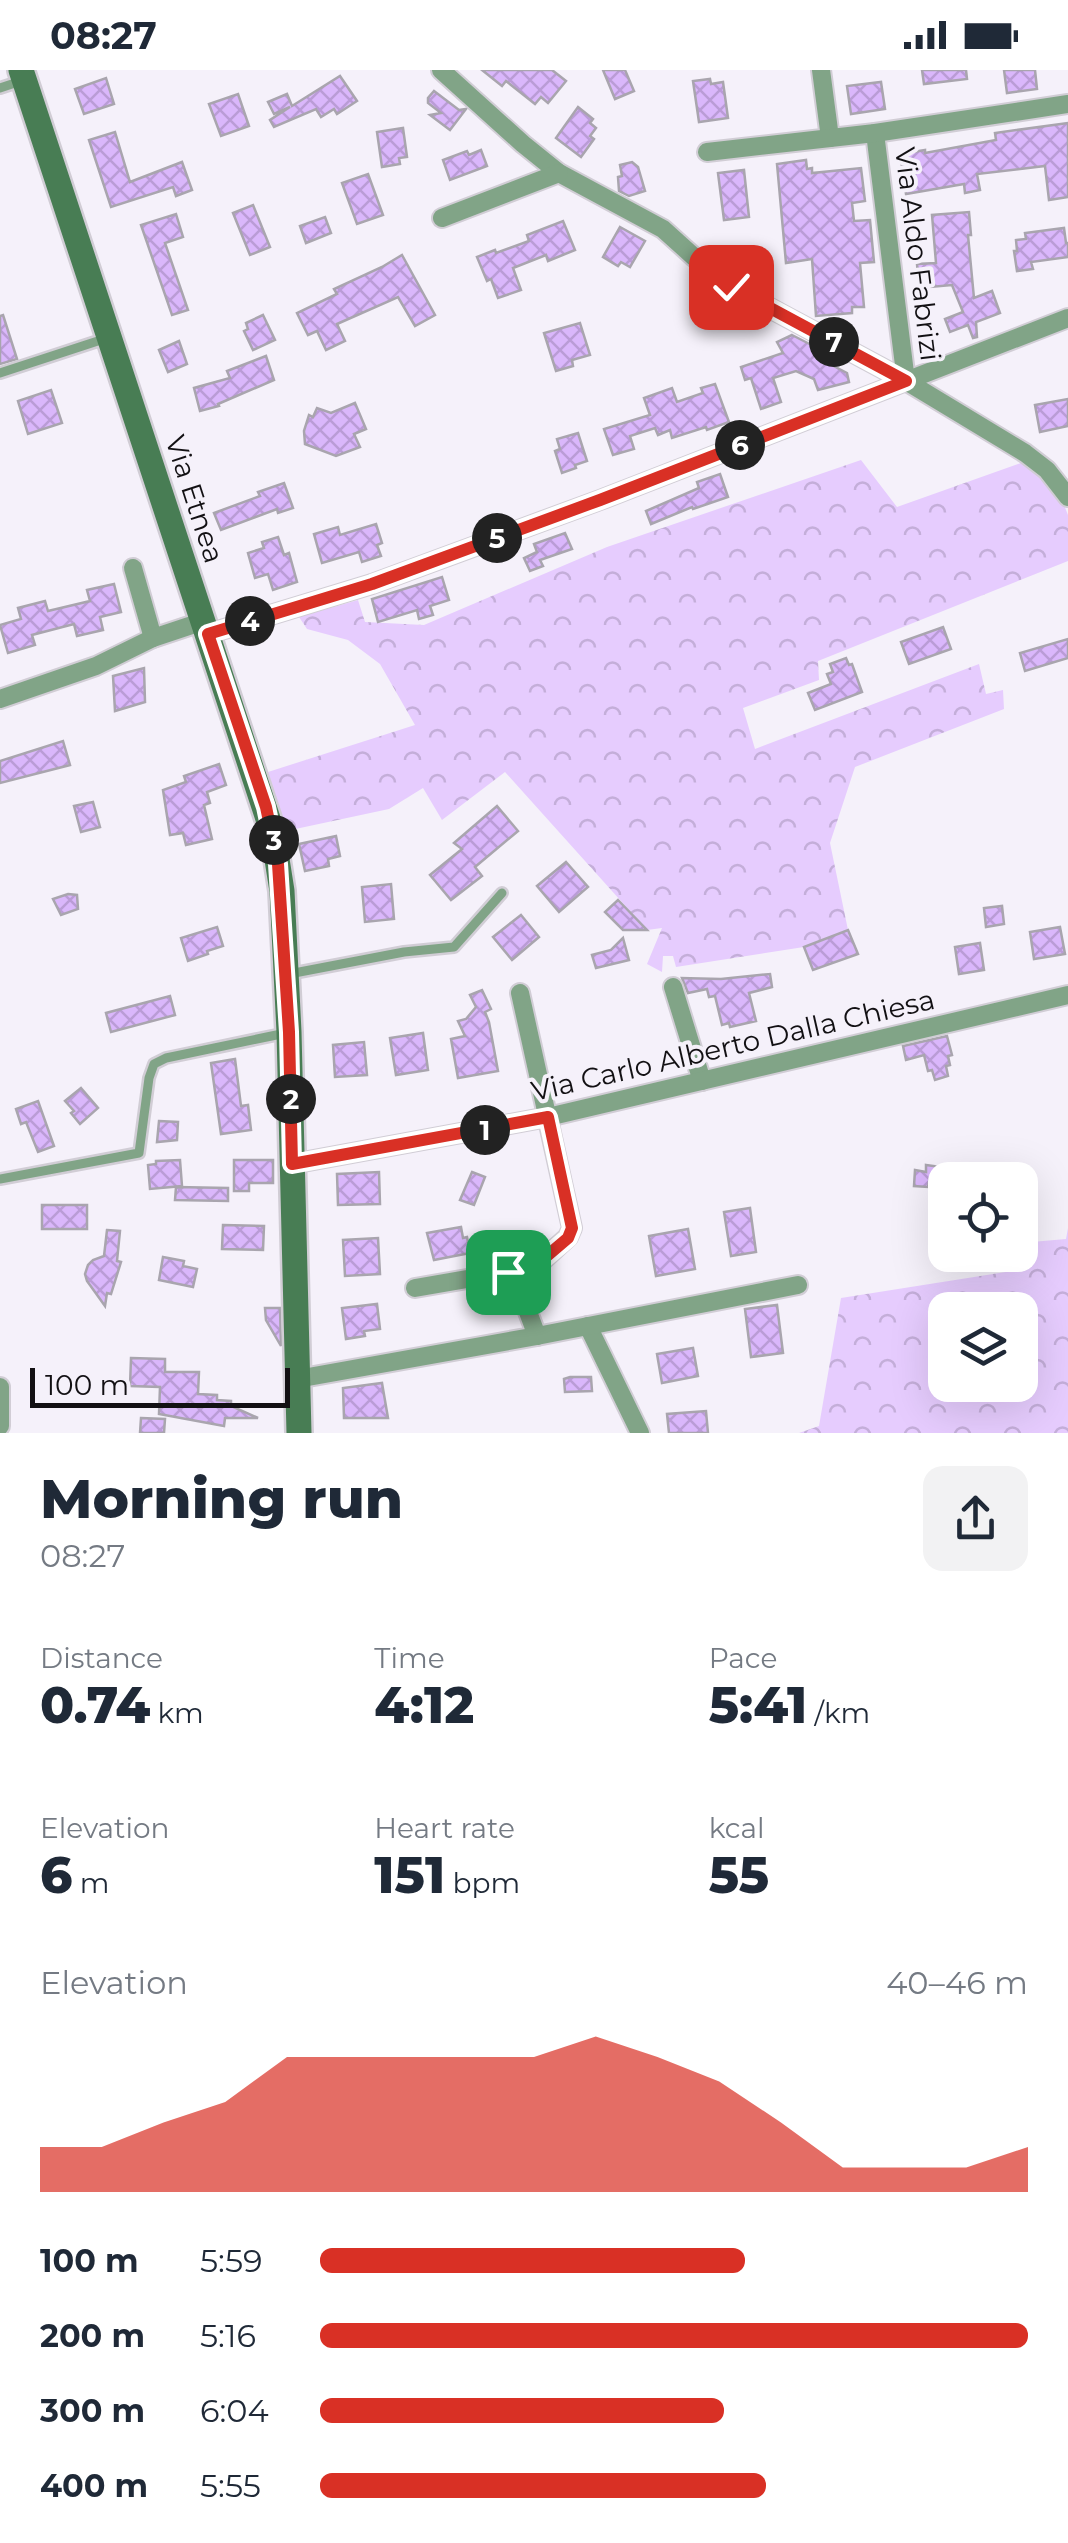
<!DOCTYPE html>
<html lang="en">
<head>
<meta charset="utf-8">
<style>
  :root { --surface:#fff; --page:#f2f2f3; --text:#1f2937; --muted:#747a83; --accent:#d93025 }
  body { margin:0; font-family:Montserrat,sans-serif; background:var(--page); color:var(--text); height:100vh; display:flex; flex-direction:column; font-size:38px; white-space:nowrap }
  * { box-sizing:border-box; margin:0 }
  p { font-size:32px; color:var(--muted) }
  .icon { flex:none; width:55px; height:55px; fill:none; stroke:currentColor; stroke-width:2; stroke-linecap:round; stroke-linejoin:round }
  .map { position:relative; height:1363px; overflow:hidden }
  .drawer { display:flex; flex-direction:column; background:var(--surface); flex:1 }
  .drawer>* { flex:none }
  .tools { position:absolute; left:928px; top:1092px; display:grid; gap:20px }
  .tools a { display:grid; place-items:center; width:110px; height:110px; border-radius:20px; background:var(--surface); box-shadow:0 10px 40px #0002; font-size:50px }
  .scale { position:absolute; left:30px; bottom:25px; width:260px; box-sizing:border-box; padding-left:10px; border:5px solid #121013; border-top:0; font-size:28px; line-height:35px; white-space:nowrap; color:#121013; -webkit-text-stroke:8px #f5f1fa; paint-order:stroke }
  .pin { position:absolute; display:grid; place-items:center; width:85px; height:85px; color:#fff; margin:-42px; border-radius:20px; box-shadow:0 5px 15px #0006 }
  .km { position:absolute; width:50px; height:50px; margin:-25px; border-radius:50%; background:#222; color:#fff; font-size:28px; line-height:50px; text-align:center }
  .round { display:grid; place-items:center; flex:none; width:105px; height:105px; border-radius:20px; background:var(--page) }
  .headline { display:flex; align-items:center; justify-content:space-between; height:170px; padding:0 40px }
  h1 { font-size:55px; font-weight:800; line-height:75px }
  .figures { display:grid; grid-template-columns:repeat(3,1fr); gap:15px; height:170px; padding:10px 40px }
  .figures div { display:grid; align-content:center }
  .figures b { font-size:50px; font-weight:800 }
  .figures small { font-size:28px; font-weight:400 }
  .figures p { font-size:28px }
  .chart { height:280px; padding:20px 40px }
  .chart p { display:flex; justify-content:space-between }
  .chart svg { width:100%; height:180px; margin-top:10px; fill:var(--accent); opacity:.7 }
  ul { padding:0 40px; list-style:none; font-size:32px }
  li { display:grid; grid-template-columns:160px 120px 1fr; align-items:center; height:75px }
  li i { height:25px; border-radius:12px; background:var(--accent) }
  .status { display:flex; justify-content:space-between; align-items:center; height:70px; padding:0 50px; background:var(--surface); direction:ltr }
  .status svg { height:28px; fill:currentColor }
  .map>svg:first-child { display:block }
  .forest { fill:url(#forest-crowns); fill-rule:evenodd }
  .building { fill:url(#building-cross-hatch); stroke:#a9a5ae; stroke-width:2.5 }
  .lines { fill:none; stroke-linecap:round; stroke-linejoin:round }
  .lane-casing { stroke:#d1cdd5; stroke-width:14 }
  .street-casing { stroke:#d1cdd5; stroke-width:22 }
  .secondary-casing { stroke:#d1cdd5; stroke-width:30 }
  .lane { stroke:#81a487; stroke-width:9 }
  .street { stroke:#81a487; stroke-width:18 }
  .secondary { stroke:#487d54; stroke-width:25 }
  .route-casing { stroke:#fff; stroke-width:20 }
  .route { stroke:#d93025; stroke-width:12 }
  .labels { text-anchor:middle; stroke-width:8; stroke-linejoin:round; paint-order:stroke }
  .street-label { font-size:28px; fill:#121013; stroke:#f5f1fa }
</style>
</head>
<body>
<div class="status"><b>08:27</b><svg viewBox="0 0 49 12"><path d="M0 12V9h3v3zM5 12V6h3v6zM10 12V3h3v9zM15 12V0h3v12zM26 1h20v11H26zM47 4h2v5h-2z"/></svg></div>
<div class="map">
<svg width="1068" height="1363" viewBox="0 0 1068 1363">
  <defs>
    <pattern id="forest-crowns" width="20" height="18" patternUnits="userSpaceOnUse" patternTransform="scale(2.5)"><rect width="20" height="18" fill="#e6ccfe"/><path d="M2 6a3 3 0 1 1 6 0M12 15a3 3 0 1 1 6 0" fill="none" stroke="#c4aed9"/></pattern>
    <pattern id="building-cross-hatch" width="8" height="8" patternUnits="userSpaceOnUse" patternTransform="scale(2.5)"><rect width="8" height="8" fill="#dab7fb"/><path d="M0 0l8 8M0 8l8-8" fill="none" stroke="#ba9cd6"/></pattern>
  </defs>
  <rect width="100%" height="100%" fill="#f5f1fa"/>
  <g class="forest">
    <polygon points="861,390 897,437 1029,390 1058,420 1068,445 1068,491 818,591 819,610 743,638 755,679 979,594 986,624 1003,620 1004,639 855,697 830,773 848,860 804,877 676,897 673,886 663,886 662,902 647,894 662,858 647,860 505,702 442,750 423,718 389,739 286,761 268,702 415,655 380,594 348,570 307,559 299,547 358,530 365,552 424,555 607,477"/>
    <path d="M1068 1158V1363H799L819 1356 841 1228 1012 1201 1017 1185H1020V1173L1066 1169ZM1020 1240V1315H945V1240Z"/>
  </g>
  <g class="building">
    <polygon points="482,0 552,0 566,11 548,33 541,27 535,34 506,11 502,16"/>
    <polygon points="603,0 625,0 634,21 615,29"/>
    <polygon points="922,0 966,0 967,9 924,14"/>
    <polygon points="1004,0 1035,0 1037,19 1007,23"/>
    <polygon points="340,6 357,31 337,44 334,39 321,47 316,39 274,57 270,50 290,37 274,44 268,32 287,24 292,36"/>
    <polygon points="106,8 114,34 84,44 75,19"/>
    <polygon points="710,9 711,14 723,12 728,48 699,52 693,11"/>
    <polygon points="881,12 885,39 851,44 847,16"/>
    <polygon points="434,21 459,40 466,39 450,60 430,45 441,43 428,33 428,28"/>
    <polygon points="238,24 249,56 221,66 209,34"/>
    <polygon points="578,37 593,49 590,53 596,58 590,66 594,69 581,87 556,68"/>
    <polygon points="1068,53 1068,127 1049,130 1045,96 977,104 980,120 965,123 964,114 906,124 900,84 925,80 925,83 996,70 995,63"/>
    <polygon points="403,58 407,87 399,88 400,94 382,97 377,62"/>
    <polygon points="115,62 130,112 182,92 192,120 176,126 173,117 111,137 89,70"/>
    <polygon points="481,80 487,96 450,110 443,90 467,81 469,85"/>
    <polygon points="806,90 807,99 812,98 812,103 861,98 865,131 852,133 854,151 870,150 874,192 860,193 864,237 852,237 852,243 816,246 812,189 786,193 777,94"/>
    <polygon points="632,92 638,97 645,121 629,126 619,121 618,107 622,106 620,95"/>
    <polygon points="744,100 749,147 724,150 718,103"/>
    <polygon points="368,104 383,145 357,154 342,113"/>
    <polygon points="253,135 270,177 250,185 233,143"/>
    <polygon points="969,142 971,165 968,165 974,228 992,221 1000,243 976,252 977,267 973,268 968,255 950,262 945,249 963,242 952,215 919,218 917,194 936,193 932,145"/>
    <polygon points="176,144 183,167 165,173 188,240 172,245 141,155"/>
    <polygon points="325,147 331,163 306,173 300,156"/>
    <polygon points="563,151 575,180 548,191 546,185 513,198 521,220 498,228 491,209 487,211 477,187 495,180 496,183 529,171 527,165"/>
    <polygon points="620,157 645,171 630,197 621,192 618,196 603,187"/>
    <polygon points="1064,158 1066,173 1068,173 1068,187 1031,192 1033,199 1017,201 1014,181 1017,181 1016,170 1026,169 1025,163"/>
    <polygon points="402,185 435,245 415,256 398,227 337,254 345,271 326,280 317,261 308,265 297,243 337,224 334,219 382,197"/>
    <polygon points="3,245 17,289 0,294 0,246"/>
    <polygon points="263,245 275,270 253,280 244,261 248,259 246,253"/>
    <polygon points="580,253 590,285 572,290 573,296 556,301 544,263"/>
    <polygon points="792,265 829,284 826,292 847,303 849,312 818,320 814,309 796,301 773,308 781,332 761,339 751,308 745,310 741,297 783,283 777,272"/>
    <polygon points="179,271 187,294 168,302 159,280"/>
    <polygon points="266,286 274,310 218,334 219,336 200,341 194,318 230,308 227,301"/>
    <polygon points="715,314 729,352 707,360 706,357 672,368 670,360 658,365 655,358 630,366 634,379 613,385 604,359 650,345 644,328 672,318 677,332 703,323 701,318"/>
    <polygon points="51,320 62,353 28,364 18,331"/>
    <polygon points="1068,329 1068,356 1040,362 1035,335"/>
    <polygon points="355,333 366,359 354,364 360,377 336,386 305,374 304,361 309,345 313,347 317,338 331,343"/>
    <polygon points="578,363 587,391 575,395 576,398 562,403 555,381 560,379 557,369"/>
    <polygon points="720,404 728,427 693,439 692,437 651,454 646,441 699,418 697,412"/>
    <polygon points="284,413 293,438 278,443 277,439 221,460 214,443 260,426 258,422"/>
    <polygon points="376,454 382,473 377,475 381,486 362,492 359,482 322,493 314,464 338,457 340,465"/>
    <polygon points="565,463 572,479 540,490 543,496 530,501 524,488 537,482 534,474"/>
    <polygon points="278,467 284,485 289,483 297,512 273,520 268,504 255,508 248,483 264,478 262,472"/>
    <polygon points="442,507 449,530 430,536 433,545 419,549 417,540 378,552 372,529"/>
    <polygon points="114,514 121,542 100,547 103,560 77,566 74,554 32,565 35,575 8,583 0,555 21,549 18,538 45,531 48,541 90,531 87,520"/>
    <polygon points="943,557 951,579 909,594 901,572"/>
    <polygon points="1068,569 1068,588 1025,601 1020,583"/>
    <polygon points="846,588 849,595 852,594 862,622 815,640 808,623 831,614 827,604 833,602 830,594"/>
    <polygon points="144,598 145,632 115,641 113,606"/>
    <polygon points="63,671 70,695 0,713 0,691"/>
    <polygon points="219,694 226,715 207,722 210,733 204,735 212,769 186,775 183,763 170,765 163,720 186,712 184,706"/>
    <polygon points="93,732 100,757 81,762 74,736"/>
    <polygon points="497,736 518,761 475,797 482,806 451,830 430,805 462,779 454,773"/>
    <polygon points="336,766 340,786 328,789 329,796 305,801 299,774"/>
    <polygon points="566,792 588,817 559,842 537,816"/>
    <polygon points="391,814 394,849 365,852 362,817"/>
    <polygon points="68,824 77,825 78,839 61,845 53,829"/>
    <polygon points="618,830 647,860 623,860 605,842"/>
    <polygon points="1002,836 1004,854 986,857 984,838"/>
    <polygon points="521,845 539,867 512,890 493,867"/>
    <polygon points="217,857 223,876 207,881 208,884 188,891 181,868"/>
    <polygon points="1060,857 1065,884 1034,889 1030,862"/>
    <polygon points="848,860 858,884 813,900 804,877"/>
    <polygon points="623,868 629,890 596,898 592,885 611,880"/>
    <polygon points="980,873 984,900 959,904 955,877"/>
    <polygon points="770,904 772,917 749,923 756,951 730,957 729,953 722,955 715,926 709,927 707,919 688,923 682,908 721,909"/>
    <polygon points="482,920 491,939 485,942 489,952 498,1001 458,1008 451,969 465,966 458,951 466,949 476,937 470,925"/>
    <polygon points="170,926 175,945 111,962 106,943"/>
    <polygon points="423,963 428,1000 396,1005 390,968"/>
    <polygon points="947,966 952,985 948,986 950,995 946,996 948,1006 935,1010 932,1000 928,1001 924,985 906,990 903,976"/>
    <polygon points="364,972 367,1005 335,1007 333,975"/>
    <polygon points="235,989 241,1036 248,1035 251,1060 221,1064 211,993"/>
    <polygon points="81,1018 98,1038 80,1054 71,1043 74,1041 65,1031"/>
    <polygon points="38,1031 54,1076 38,1082 26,1052 21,1054 16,1039"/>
    <polygon points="159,1051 178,1052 177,1070 157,1072"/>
    <polygon points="180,1090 182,1116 150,1119 148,1095 156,1094 156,1091"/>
    <polygon points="234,1090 273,1090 273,1113 249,1113 249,1121 234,1121"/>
    <polygon points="926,1095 941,1097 939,1114 929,1112 928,1117 914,1116 915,1100 926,1102"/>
    <polygon points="379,1102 380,1134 338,1135 337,1104"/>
    <polygon points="472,1102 485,1107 474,1135 460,1130"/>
    <polygon points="176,1117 228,1118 228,1131 175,1130"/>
    <rect x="42" y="1135" width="45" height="24"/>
    <polygon points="750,1138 756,1182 731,1186 724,1142"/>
    <polygon points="223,1155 264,1156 263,1180 222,1179"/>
    <polygon points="461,1157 463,1168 467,1167 470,1183 434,1190 427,1163"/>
    <polygon points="688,1159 695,1199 656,1206 649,1166"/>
    <polygon points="107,1160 120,1161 117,1191 121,1192 111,1224 107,1223 105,1236 87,1211 85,1204 88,1195 93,1190 104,1186"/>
    <polygon points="378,1168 380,1204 345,1206 343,1170"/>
    <polygon points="163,1187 184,1191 183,1196 197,1199 193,1217 159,1210"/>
    <polygon points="377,1234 380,1259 364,1261 365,1266 346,1269 342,1238"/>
    <polygon points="777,1235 783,1283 751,1287 745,1239"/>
    <polygon points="265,1238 280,1238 281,1276 266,1250"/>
    <polygon points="693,1278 698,1306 662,1313 657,1284"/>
    <polygon points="131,1288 165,1289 165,1302 199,1302 198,1324 217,1325 217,1330 231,1331 231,1336 258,1348 225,1348 224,1356 159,1344 160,1317 130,1316"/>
    <polygon points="570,1307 591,1307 592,1321 565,1322 564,1309"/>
    <polygon points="382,1313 388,1348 344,1348 343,1318"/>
    <polygon points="706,1341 708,1363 669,1363 667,1344"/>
    <polygon points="141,1348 165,1349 164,1363 140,1363"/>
  </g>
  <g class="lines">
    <g class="lane-casing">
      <g id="lane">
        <polyline points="0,18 21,11"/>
        <polyline points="0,303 107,268"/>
        <polyline points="289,904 404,882 454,877 502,823"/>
        <polyline points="0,1109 139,1083 149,1008 154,994 166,988 286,963"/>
      </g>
    </g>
    <g class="street-casing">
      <g id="street">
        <polyline points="441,0 523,74 559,103 663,159 694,187 731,217 906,311 1025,383 1047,400 1068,427"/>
        <polyline points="821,0 830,68"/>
        <polyline points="875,63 906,311"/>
        <polyline points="707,82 875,63 1068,34"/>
        <polyline points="442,148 559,103"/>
        <polyline points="133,498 153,568"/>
        <polyline points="208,564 372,514 600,430 1068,248"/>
        <polyline points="0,629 96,596 153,568 204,551"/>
        <polyline points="673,917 702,1011"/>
        <polyline points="520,923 572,1158 568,1167 521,1210 519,1218 537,1266"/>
        <polyline points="292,1094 548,1047 1068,925"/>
        <polyline points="415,1218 508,1202 528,1202"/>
        <polyline points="588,1256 640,1363"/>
        <polyline points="297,1309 537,1266 798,1215"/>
        <polyline points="0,1317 0,1356"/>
      </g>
    </g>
    <g class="secondary-casing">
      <polyline id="secondary" points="21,0 273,764 282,821 289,962 299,1363"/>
    </g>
    <use href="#lane" class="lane"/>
    <use href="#street" class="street"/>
    <use href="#secondary" class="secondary"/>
  </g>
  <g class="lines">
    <g class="route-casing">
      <polyline id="route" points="508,1202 528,1202 568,1168 572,1158 548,1047 292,1094 289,962 278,794 266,737 208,564 372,514 600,430 906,311 731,217"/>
    </g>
    <use href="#route" class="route"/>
  </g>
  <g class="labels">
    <g class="street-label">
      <text transform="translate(918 184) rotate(83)" y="10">Via Aldo Fabrizi</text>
      <text transform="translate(195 429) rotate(72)" y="10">Via Etnea</text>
      <text transform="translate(733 975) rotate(-13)" y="10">Via Carlo Alberto Dalla Chiesa</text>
    </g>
  </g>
</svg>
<div class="tools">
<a><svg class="icon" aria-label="locate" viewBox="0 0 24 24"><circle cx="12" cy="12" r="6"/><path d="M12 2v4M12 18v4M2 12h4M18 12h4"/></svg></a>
<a><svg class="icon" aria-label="layers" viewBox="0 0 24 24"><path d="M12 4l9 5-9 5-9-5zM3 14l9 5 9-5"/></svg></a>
</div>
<div class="scale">100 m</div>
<div class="pin" style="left:508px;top:1202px;background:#1e9e55"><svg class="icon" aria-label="arrive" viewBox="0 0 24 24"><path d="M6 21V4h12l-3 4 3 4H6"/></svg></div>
<div class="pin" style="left:731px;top:217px;background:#d93025"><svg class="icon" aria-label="check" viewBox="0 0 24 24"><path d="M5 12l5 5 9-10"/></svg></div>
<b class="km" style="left:485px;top:1060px">1</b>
<b class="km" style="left:291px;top:1029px">2</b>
<b class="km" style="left:274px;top:770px">3</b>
<b class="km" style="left:250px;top:551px">4</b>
<b class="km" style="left:497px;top:468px">5</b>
<b class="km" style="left:740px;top:375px">6</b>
<b class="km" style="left:834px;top:272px">7</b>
</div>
<section class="drawer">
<div class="headline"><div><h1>Morning run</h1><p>08:27</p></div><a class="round"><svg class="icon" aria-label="share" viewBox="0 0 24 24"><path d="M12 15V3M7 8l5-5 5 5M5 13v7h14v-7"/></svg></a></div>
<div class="figures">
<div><p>Distance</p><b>0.74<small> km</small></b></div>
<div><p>Time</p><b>4:12</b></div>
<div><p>Pace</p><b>5:41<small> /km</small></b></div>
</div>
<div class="figures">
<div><p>Elevation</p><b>6<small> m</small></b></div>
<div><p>Heart rate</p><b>151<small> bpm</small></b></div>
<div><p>kcal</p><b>55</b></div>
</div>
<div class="chart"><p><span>Elevation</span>40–46 m</p>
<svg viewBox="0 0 160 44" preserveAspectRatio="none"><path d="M0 44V33L10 33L20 27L30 22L40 11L50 11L60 11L70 11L80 11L90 6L100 11L110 17L120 27L130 38L140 38L150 38L160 33V44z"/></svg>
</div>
<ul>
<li><b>100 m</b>5:59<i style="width:60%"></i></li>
<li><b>200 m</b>5:16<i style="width:100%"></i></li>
<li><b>300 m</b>6:04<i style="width:57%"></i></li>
<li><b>400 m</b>5:55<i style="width:63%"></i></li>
</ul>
</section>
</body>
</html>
